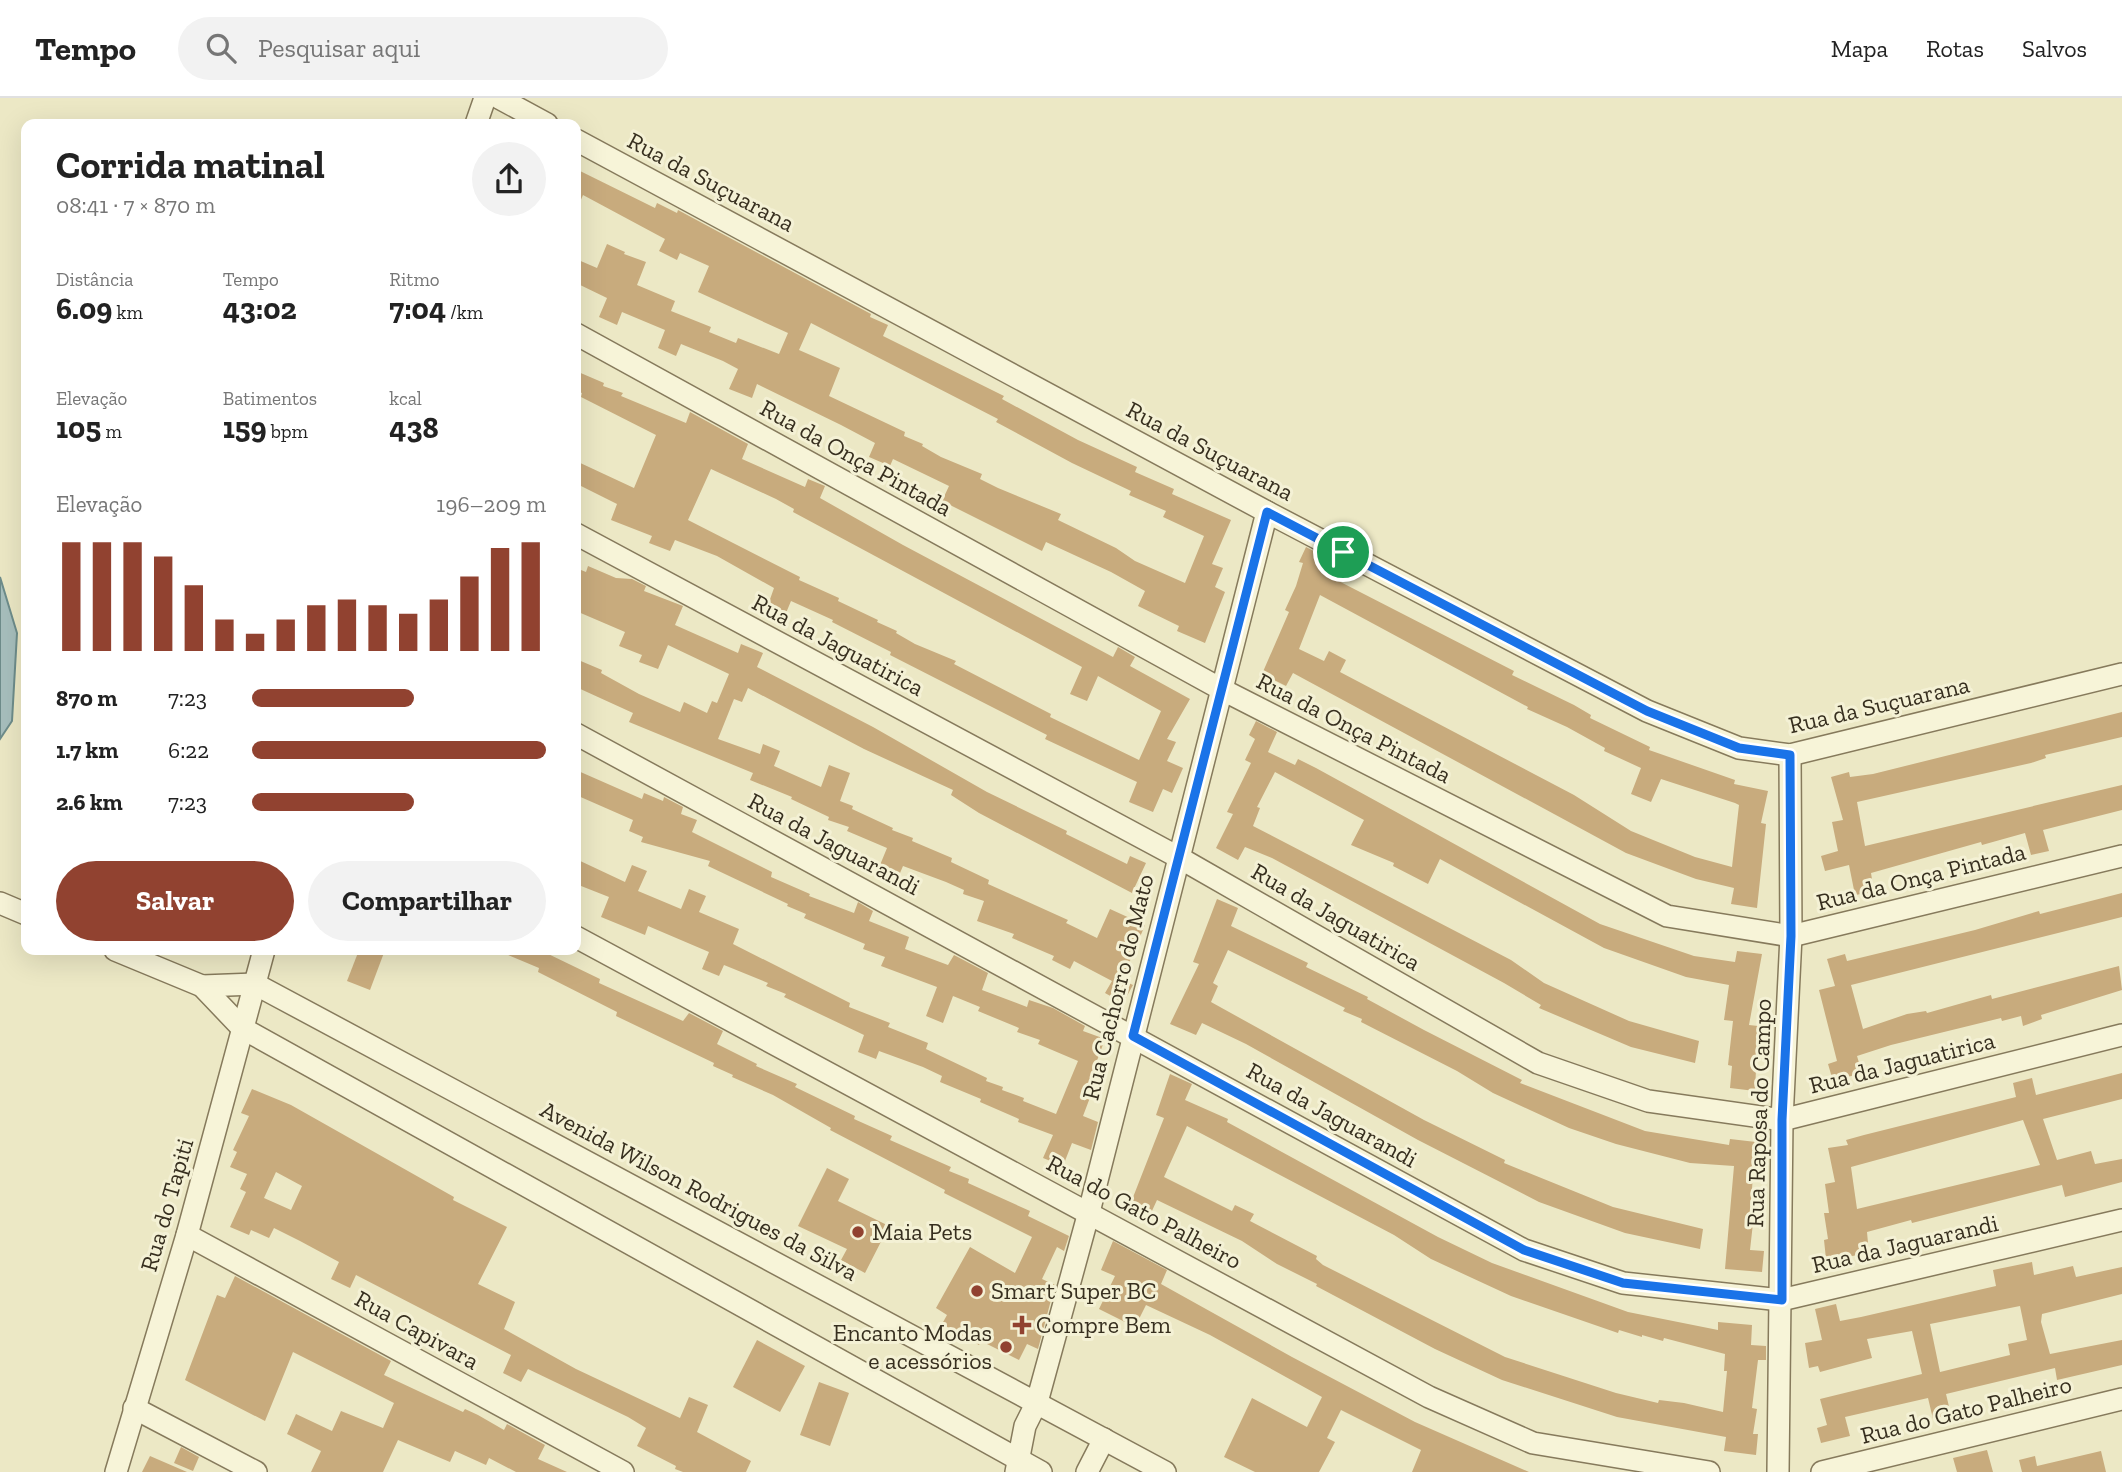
<!DOCTYPE html>
<html lang="pt">
<head>
<meta charset="utf-8">
<style>
  :root { --surface:#fff; --page:#f2f2f2; --text:#222; --muted:#767676; --line:#e0e0e0; --accent:#914230 }
  body { margin:0; font-family:"Zilla Slab",serif; background:var(--page); color:var(--text); height:100vh; display:flex; flex-direction:column; font-size:26px; white-space:nowrap }
  * { box-sizing:border-box; margin:0 }
  p { font-size:23px; color:var(--muted) }
  .icon { flex:none; width:38px; height:38px; fill:none; stroke:currentColor; stroke-width:2; stroke-linecap:round; stroke-linejoin:round }
  .map { position:relative; flex:1; overflow:hidden }
  .details { position:absolute; left:21px; top:21px; width:560px; height:836px; display:flex; flex-direction:column; background:var(--surface); border-radius:14px; box-shadow:0 7px 28px #0002 }
  .details>* { flex:none }
  .pin { position:absolute; display:grid; place-items:center; width:60px; height:60px; color:#fff; margin:-30px; border:4px solid #fff; border-radius:50%; box-shadow:0 2px 7px #0007 }
  .round { display:grid; place-items:center; flex:none; width:74px; height:74px; border-radius:37px; background:var(--page) }
  .headline { display:flex; align-items:center; justify-content:space-between; height:119px; padding:0 35px }
  h1 { font-size:38px; font-weight:800; line-height:52px }
  .metrics { display:grid; grid-template-columns:repeat(3,1fr); gap:10px; height:119px; padding:7px 35px }
  .metrics div { display:grid; align-content:center }
  .metrics b { font-size:30px; font-weight:800 }
  .metrics small { font-size:19px; font-weight:400 }
  .metrics p { font-size:19px }
  .chart { height:196px; padding:14px 35px }
  .chart p { display:flex; justify-content:space-between }
  .chart svg { width:100%; height:126px; margin-top:7px; stroke:var(--accent); stroke-width:6 }
  .button { display:flex; gap:14px; margin-top:auto; padding:14px 35px }
  .button a { flex:1; height:80px; border-radius:42px; background:var(--accent); color:#fff; font-size:28px; font-weight:800; line-height:80px; text-align:center }
  .button a+a { background:var(--page); color:var(--text) }
  ul { padding:0 35px; list-style:none; font-size:23px }
  li { display:grid; grid-template-columns:112px 84px 1fr; align-items:center; height:52px }
  li i { height:18px; border-radius:9px; background:var(--accent) }
  header { display:flex; align-items:center; gap:42px; box-sizing:border-box; height:98px; padding:0 35px; background:var(--surface); border-bottom:2px solid var(--line) }
  header strong { font-size:33px }
  nav { display:flex; gap:38px; margin-inline-start:auto; font-size:24px }
  .search { width:490px; height:63px; background:var(--page); display:flex; align-items:center; gap:18px; box-sizing:border-box; padding:0 24px; border-radius:38px; color:var(--muted); font-size:26px }
  .map>svg:first-child { display:block }
  .water { fill:#a7bfbd; stroke:#6e8d8b; stroke-width:2 }
  .building { fill:#c8ab7d; fill-rule:evenodd }
  .lines { fill:none; stroke-linecap:round; stroke-linejoin:round }
  .minor-casing { stroke:#867a5c; stroke-width:24 }
  .minor { stroke:#f7f4d8; stroke-width:21 }
  .route-casing { stroke:#fff; stroke-width:14 }
  .route { stroke:#1a73e8; stroke-width:9 }
  .poi-dot { fill:#914230; stroke:#f4f1d5; stroke-width:2.5 }
  .labels { text-anchor:middle; stroke-width:6; stroke-linejoin:round; paint-order:stroke }
  .street-label { font-size:24px; fill:#372f1f; stroke:#f4f1d5 }
  .poi-label { font-size:24px; fill:#372f1f; stroke:#f4f1d5; text-anchor:start }
</style>
</head>
<body>
<header>
<strong>Tempo</strong>
<div class="search"><svg class="icon" aria-label="search" viewBox="0 0 24 24"><circle cx="10" cy="10" r="6"/><path d="M15 15l6 6"/></svg>Pesquisar aqui</div>
<nav><a>Mapa</a><a>Rotas</a><a>Salvos</a></nav>
</header>
<div class="map">
<svg width="2122" height="1374" viewBox="0 0 2122 1374">
  <rect width="100%" height="100%" fill="#ece8c5"/>
  <polygon class="water" points="0,479 17,535 12,623 0,641"/>
  <g class="building">
    <path d="M576 71 655 110 657 105 677 115 678 112 871 216 870 219 888 227 883 238 1004 298 1002 301 1078 342 1137 369 1135 374 1174 391 1172 396 1231 422 1212 466 1223 470 1215 489 1225 494 1205 545 1177 533 1179 528 1138 508 1145 493 1111 474 1046 444 1042 453 942 403 949 388 893 361 890 368 869 359 875 345 841 327 757 286 752 300 729 291 738 271 723 263 681 246 676 258 658 250 665 232 622 214 617 227 599 219 607 200 576 185V161L597 170 607 146 625 154 624 156 646 164 637 187 675 203 671 213 711 229 709 234 736 245 738 240 779 256 788 235 698 194 709 168 680 155 677 162 659 153 665 141 583 97 576 113ZM811 225 998 321 996 324 1072 365 1131 393 1129 397 1166 413 1163 419 1204 438 1185 485 1135 463 1116 450 1058 422 1061 416 998 390 980 381 982 376 941 359 922 348 923 346 904 338 905 334 829 298 840 270 799 252Z"/>
    <path d="M576 273 604 285 603 288 623 295 621 298 686 325 690 314 748 346 742 361 805 389 808 381 825 388 820 400 903 447 1113 559 1118 549 1135 559 1130 568 1190 601 1167 641 1176 644 1167 663 1183 670 1172 695 1163 691 1153 714 1129 704 1137 684 1045 641 1047 637 890 557 891 554 832 524 833 522 791 503 786 515 768 507 774 490 717 458 675 442 670 453 649 445 652 438 611 422 617 406 579 387 576 383V363L634 390 656 337 581 299 582 295 576 293ZM711 371 776 401 794 411 793 414 1082 569 1070 596 1087 603 1098 578 1161 613 1139 662 1050 619 1051 616 954 566 956 563 915 546 896 535 897 533 877 524 878 522 838 503 839 500 799 482 800 479 688 422Z"/>
    <path d="M1306 449 1327 460 1321 474 1514 573 1512 577 1574 607 1591 617 1590 620 1650 649 1649 652 1735 682 1734 686 1768 693 1761 725 1766 726 1757 810 1731 806 1734 790 1696 781 1626 755 1293 575 1286 588 1262 576 1289 514 1285 512 1296 488 1303 465 1299 464ZM1320 497 1528 609 1527 611 1567 629 1605 650 1604 653 1641 670 1631 696 1651 704 1661 681 1735 705 1739 707 1732 769 1695 759 1631 733 1574 697 1340 574 1346 562 1329 553 1324 563 1299 551Z"/>
    <polygon points="588,468 616,480 632,481 646,488 644,493 683,508 675,527 738,555 741,546 763,555 757,569 873,629 987,694 1067,733 1066,736 1127,766 1130,758 1146,765 1132,795 979,715 951,697 953,692 864,651 748,590 742,604 734,601 718,641 760,656 763,646 780,653 774,668 821,689 829,667 850,675 840,703 853,708 852,711 893,730 892,732 913,740 912,743 952,760 951,764 989,782 988,786 1068,822 1066,825 1097,840 1110,811 1145,827 1122,882 1133,887 1123,905 1105,895 1112,883 1074,863 1070,871 1052,862 1054,858 1012,840 1014,836 977,823 984,803 963,796 964,792 946,784 903,768 900,775 880,767 887,750 847,733 849,729 828,722 829,719 791,701 792,699 750,682 753,675 629,624 633,615 576,589 576,561 602,572 601,575 639,596 680,614 684,604 707,615 712,603 717,605 729,576 668,547 658,571 639,564 642,557 619,548 625,534 576,513 576,470 586,474"/>
    <polygon points="2122,614 2122,639 2045,657 2046,660 2031,665 1857,704 1865,748 2122,687 2122,712 2043,732 2049,753 2031,757 2025,735 1982,747 1981,744 1871,775 1874,794 1855,797 1849,767 1825,773 1821,758 1838,753 1832,724 1843,722 1831,679 1849,674 1850,679 1873,676"/>
    <polygon points="1256,623 1277,634 1268,654 1295,667 1298,661 1316,670 1600,826 1694,858 1735,864 1737,853 1762,856 1749,927 1758,928 1755,993 1730,990 1732,968 1728,967 1733,923 1724,922 1729,887 1686,879 1604,850 1440,761 1428,786 1393,768 1394,765 1351,747 1364,722 1275,674 1257,709 1260,710 1253,728 1511,862 1544,885 1629,923 1699,943 1695,965 1631,949 1539,910 1541,907 1504,885 1272,760 1245,749 1238,762 1216,750 1233,716 1227,714 1251,665 1245,662 1255,641 1249,637"/>
    <polygon points="576,672 642,701 644,695 663,703 664,699 683,709 681,716 697,722 692,734 772,774 771,779 810,796 809,798 854,815 858,804 873,813 869,823 909,839 905,851 948,867 954,857 988,875 982,892 1027,909 1029,902 1053,910 1085,928 1083,933 1105,941 1088,987 1094,989 1083,1018 1098,1024 1091,1052 1072,1045 1063,1068 1043,1060 1053,1037 1018,1024 1019,1021 980,1004 981,1001 940,984 942,978 923,969 879,953 876,961 858,954 864,937 784,899 786,896 766,888 768,885 724,867 719,878 702,871 709,854 648,828 645,837 601,819 609,799 576,786 576,761 625,784 632,767 647,773 638,793 681,811 689,791 706,798 699,814 739,831 733,846 850,905 849,909 890,925 888,929 928,945 926,951 987,980 986,983 1003,989 1002,992 1024,1000 1023,1003 1056,1016 1078,963 1038,946 1040,942 1017,934 1019,930 978,913 980,909 953,898 943,925 926,918 937,889 881,868 885,859 863,851 865,846 804,820 806,816 787,808 788,806 708,768 710,763 641,744 643,739 629,733 633,722 576,697"/>
    <polygon points="2122,795 2122,819 1851,887 1863,931 1907,916 1926,913 1927,915 1991,897 1992,901 2119,868 2122,892 2041,917 2042,921 2023,928 2021,918 2002,923 2001,920 1891,947 1857,958 1862,975 1833,983 1828,966 1837,963 1819,892 1835,888 1827,861 1845,856 1847,863 1975,832 2039,813 2040,816"/>
    <polygon points="1217,801 1238,810 1231,828 1308,865 1306,869 1368,899 1367,901 1424,932 1522,982 1520,985 1645,1033 1729,1047 1730,1041 1756,1044 1749,1125 1753,1125 1750,1152 1764,1153 1762,1174 1725,1171 1734,1068 1690,1065 1616,1046 1569,1030 1493,995 1457,973 1361,924 1362,921 1343,913 1345,910 1228,852 1213,885 1218,888 1211,904 1424,1022 1505,1062 1504,1065 1613,1109 1703,1131 1700,1151 1625,1135 1539,1104 1418,1042 1246,946 1202,925 1196,937 1170,926 1199,866 1193,864"/>
    <polygon points="359,852 385,852 370,892 347,883"/>
    <polygon points="496,852 540,852 600,881 599,885 683,923 689,915 723,933 717,946 757,966 756,968 797,986 795,989 855,1018 854,1021 892,1038 890,1042 951,1069 949,1073 969,1081 968,1085 1030,1113 1028,1118 1069,1138 1064,1153 1057,1149 1042,1181 1055,1187 1038,1251 1027,1246 1019,1262 981,1243 979,1247 942,1226 947,1217 936,1210 970,1149 1015,1175 1032,1139 944,1095 945,1092 830,1032 831,1030 773,997 732,979 733,977 713,968 714,965 616,918 617,914 538,874 539,870"/>
    <path d="M2122 975V1001L2043 1021 2057 1062 2091 1053 2095 1066 2122 1061V1084L2065 1099 2062 1087 1912 1125 1911 1122 1867 1134 1869 1156 1826 1161 1824 1142 1828 1141 1824 1115H1829L1825 1086 1835 1084 1828 1050 1848 1047 1846 1042 1864 1037 2016 999 2013 985 2032 980 2036 997ZM2023 1022 2040 1067 1857 1111 1851 1069Z"/>
    <path d="M1170 976 1192 986 1185 1002 1228 1021 1227 1024 1438 1139 1492 1165 1628 1214 1718 1232V1224L1752 1227 1751 1247 1766 1248V1262H1758L1752 1310 1757 1311 1753 1336H1758L1756 1357 1724 1353 1726 1339 1617 1319 1502 1282 1435 1251 1316 1188 1317 1186 1277 1166 1242 1143 1157 1102 1151 1115 1130 1107 1164 1020 1156 1017ZM1187 1028 1394 1137 1431 1161 1511 1198 1618 1235 1619 1232 1642 1239V1237L1663 1243 1664 1240 1725 1256 1724 1273H1727L1723 1314 1684 1305 1659 1302 1658 1305 1616 1295 1505 1259 1323 1167 1316 1161 1317 1158 1250 1123 1254 1116 1235 1107 1232 1113 1164 1079Z"/>
    <path d="M252 991 291 1007 454 1099 453 1102 507 1129 478 1186 515 1204 504 1231 576 1271 680 1320 689 1299 708 1307 697 1334 751 1363 746 1374H683L675 1371 676 1368 637 1348 646 1330 628 1319 528 1271 521 1284 503 1275 511 1257 356 1177 350 1190 331 1181 339 1164 300 1143 274 1130 269 1140 251 1132 249 1137 230 1129 246 1094 240 1091 247 1076 230 1069 237 1054 233 1052 249 1018 241 1015ZM276 1074 302 1088 291 1112 264 1100Z"/>
    <polygon points="827,1070 849,1081 838,1103 889,1128 865,1175 841,1162 847,1151 798,1128"/>
    <polygon points="1113,1143 1167,1172 1161,1186 1292,1259 1415,1324 1529,1374 1412,1374 1421,1352 1341,1312 1327,1340 1335,1344 1319,1374 1255,1374 1224,1359 1252,1300 1307,1329 1322,1299 1210,1237 1146,1207 1135,1229 1099,1211 1115,1178 1101,1172"/>
    <path d="M2032 1164 2034 1177 2073 1168 2076 1179 2122 1169V1196L2042 1216 2041 1224 2050 1256 2122 1242V1267L2057 1282 2055 1270 1946 1296 1951 1317 1933 1321 1928 1300 1845 1319 1850 1338 1821 1345 1817 1330 1827 1327 1820 1301 1922 1276 1912 1233 1867 1241 1872 1260 1820 1274 1818 1268 1809 1270 1805 1245 1822 1242 1815 1211 1836 1206 1840 1223 1861 1219 1996 1188 1993 1172ZM2020 1208 2027 1242 2008 1246 2010 1257 1940 1274 1930 1226Z"/>
    <polygon points="235,1178 391,1263 384,1277 463,1314 465,1311 478,1317 504,1332 507,1326 545,1347 538,1361 567,1374 516,1374 489,1360 486,1367 455,1353 450,1364 398,1342 383,1374 311,1374 321,1353 287,1336 296,1316 332,1333 341,1313 383,1330 394,1305 293,1254 265,1323 185,1282 217,1197 225,1200"/>
    <polygon points="757,1242 805,1268 780,1314 733,1289"/>
    <polygon points="819,1284 849,1295 830,1348 800,1337"/>
    <polygon points="181,1349 199,1359 193,1373 174,1365"/>
    <polygon points="1987,1352 1993,1374 1957,1374 1953,1360"/>
    <polygon points="2101,1353 2106,1374 2022,1374 2019,1362 2035,1358 2037,1368"/>
    <polygon points="150,1358 187,1374 142,1374"/>
  </g>
  <g class="lines">
    <g class="minor-casing">
      <g id="minor">
        <polyline points="499,0 547,26"/>
        <polyline points="476,26 485,0"/>
        <polyline points="576,42 1267,414 1647,613 1739,650 1790,657 2122,576"/>
        <polyline points="576,236 1221,591 1667,818 1791,838 2122,758"/>
        <polyline points="576,436 1178,759 1538,965 1648,1003 1782,1022 2122,937"/>
        <polyline points="576,636 1524,1152 1623,1185 1781,1202 2122,1122"/>
        <polyline points="0,805 26,816"/>
        <polyline points="576,839 1429,1299 1533,1345 1709,1374"/>
        <polyline points="115,852 202,888 242,930 1041,1374"/>
        <polyline points="202,888 255,886 1165,1374"/>
        <polyline points="187,1137 623,1374"/>
        <polyline points="134,1310 256,1374"/>
        <polyline points="116,1374 187,1137 264,852"/>
        <polyline points="1016,1374 1025,1328 1037,1304 1089,1114 1267,414"/>
        <polyline points="1087,1374 1104,1341"/>
        <polyline points="1778,1374 1782,1022 1791,838 1790,657"/>
        <polyline points="1822,1374 2122,1301"/>
      </g>
    </g>
    <use href="#minor" class="minor"/>
  </g>
  <g class="lines">
    <g class="route-casing">
      <polygon id="route" points="1267,414 1647,613 1739,650 1790,657 1791,838 1782,1022 1782,1202 1623,1185 1524,1152 1133,938"/>
    </g>
    <use href="#route" class="route"/>
  </g>
  <g class="poi-dot">
    <circle cx="858" cy="1134" r="7"/>
    <circle cx="977" cy="1193" r="7"/>
    <path d="M1018.5 1216.5h7v7h7v7h-7v7h-7v-7h-7v-7h7z"/>
    <circle cx="1006" cy="1249" r="7"/>
  </g>
  <g class="labels">
    <g class="street-label">
      <text transform="translate(711 84) rotate(28)" y="8">Rua da Suçuarana</text>
      <text transform="translate(1210 353) rotate(28)" y="8">Rua da Suçuarana</text>
      <text transform="translate(856 360) rotate(29)" y="8">Rua da Onça Pintada</text>
      <text transform="translate(838 547) rotate(28)" y="8">Rua da Jaguatirica</text>
      <text transform="translate(1879 607) rotate(-13)" y="8">Rua da Suçuarana</text>
      <text transform="translate(1354 630) rotate(27)" y="8">Rua da Onça Pintada</text>
      <text transform="translate(834 746) rotate(28)" y="8">Rua da Jaguarandi</text>
      <text transform="translate(1921 779) rotate(-14)" y="8">Rua da Onça Pintada</text>
      <text transform="translate(1336 819) rotate(30)" y="8">Rua da Jaguatirica</text>
      <text transform="translate(1118 889) rotate(-76)" y="8">Rua Cachorro do Mato</text>
      <text transform="translate(1902 965) rotate(-14)" y="8">Rua da Jaguatirica</text>
      <text transform="translate(1759 1015) rotate(-88)" y="8">Rua Raposa do Campo</text>
      <text transform="translate(1332 1017) rotate(29)" y="8">Rua da Jaguarandi</text>
      <text transform="translate(699 1093) rotate(28)" y="8">Avenida Wilson Rodrigues da Silva</text>
      <text transform="translate(167 1107) rotate(-74)" y="8">Rua do Tapiti</text>
      <text transform="translate(1144 1114) rotate(28)" y="8">Rua do Gato Palheiro</text>
      <text transform="translate(1905 1146) rotate(-13)" y="8">Rua da Jaguarandi</text>
      <text transform="translate(417 1232) rotate(29)" y="8">Rua Capivara</text>
      <text transform="translate(1966 1312) rotate(-14)" y="8">Rua do Gato Palheiro</text>
    </g>
    <g class="poi-label">
      <text x="872" y="1142">Maia Pets</text>
      <text x="991" y="1201">Smart Super BC</text>
      <text x="1036" y="1235">Compre Bem</text>
      <text x="992" y="1243" text-anchor="end">Encanto Modas<tspan x="992" dy="28">e acessórios</tspan></text>
    </g>
  </g>
</svg>
<div class="pin" style="left:1343px;top:454px;background:#1e9e55"><svg class="icon" aria-label="arrive" viewBox="0 0 24 24"><path d="M6 21V4h12l-3 4 3 4H6"/></svg></div>
<section class="details">
<div class="headline"><div><h1>Corrida matinal</h1><p>08:41 · 7 × 870 m</p></div><a class="round"><svg class="icon" aria-label="share" viewBox="0 0 24 24"><path d="M12 15V3M7 8l5-5 5 5M5 13v7h14v-7"/></svg></a></div>
<div class="metrics">
<div><p>Distância</p><b>6.09<small> km</small></b></div>
<div><p>Tempo</p><b>43:02</b></div>
<div><p>Ritmo</p><b>7:04<small> /km</small></b></div>
</div>
<div class="metrics">
<div><p>Elevação</p><b>105<small> m</small></b></div>
<div><p>Batimentos</p><b>159<small> bpm</small></b></div>
<div><p>kcal</p><b>438</b></div>
</div>
<div class="chart"><p><span>Elevação</span>196–209 m</p>
<svg viewBox="0 0 160 44" preserveAspectRatio="none"><path d="M5 44V6M15 44V6M25 44V6M35 44V11M45 44V21M55 44V33M65 44V38M75 44V33M85 44V28M95 44V26M105 44V28M115 44V31M125 44V26M135 44V18M145 44V8M155 44V6"/></svg>
</div>
<ul>
<li><b>870 m</b>7:23<i style="width:55%"></i></li>
<li><b>1.7 km</b>6:22<i style="width:100%"></i></li>
<li><b>2.6 km</b>7:23<i style="width:55%"></i></li>
</ul>
<div class="button"><a>Salvar</a><a>Compartilhar</a></div>
</section>
</div>
</body>
</html>
